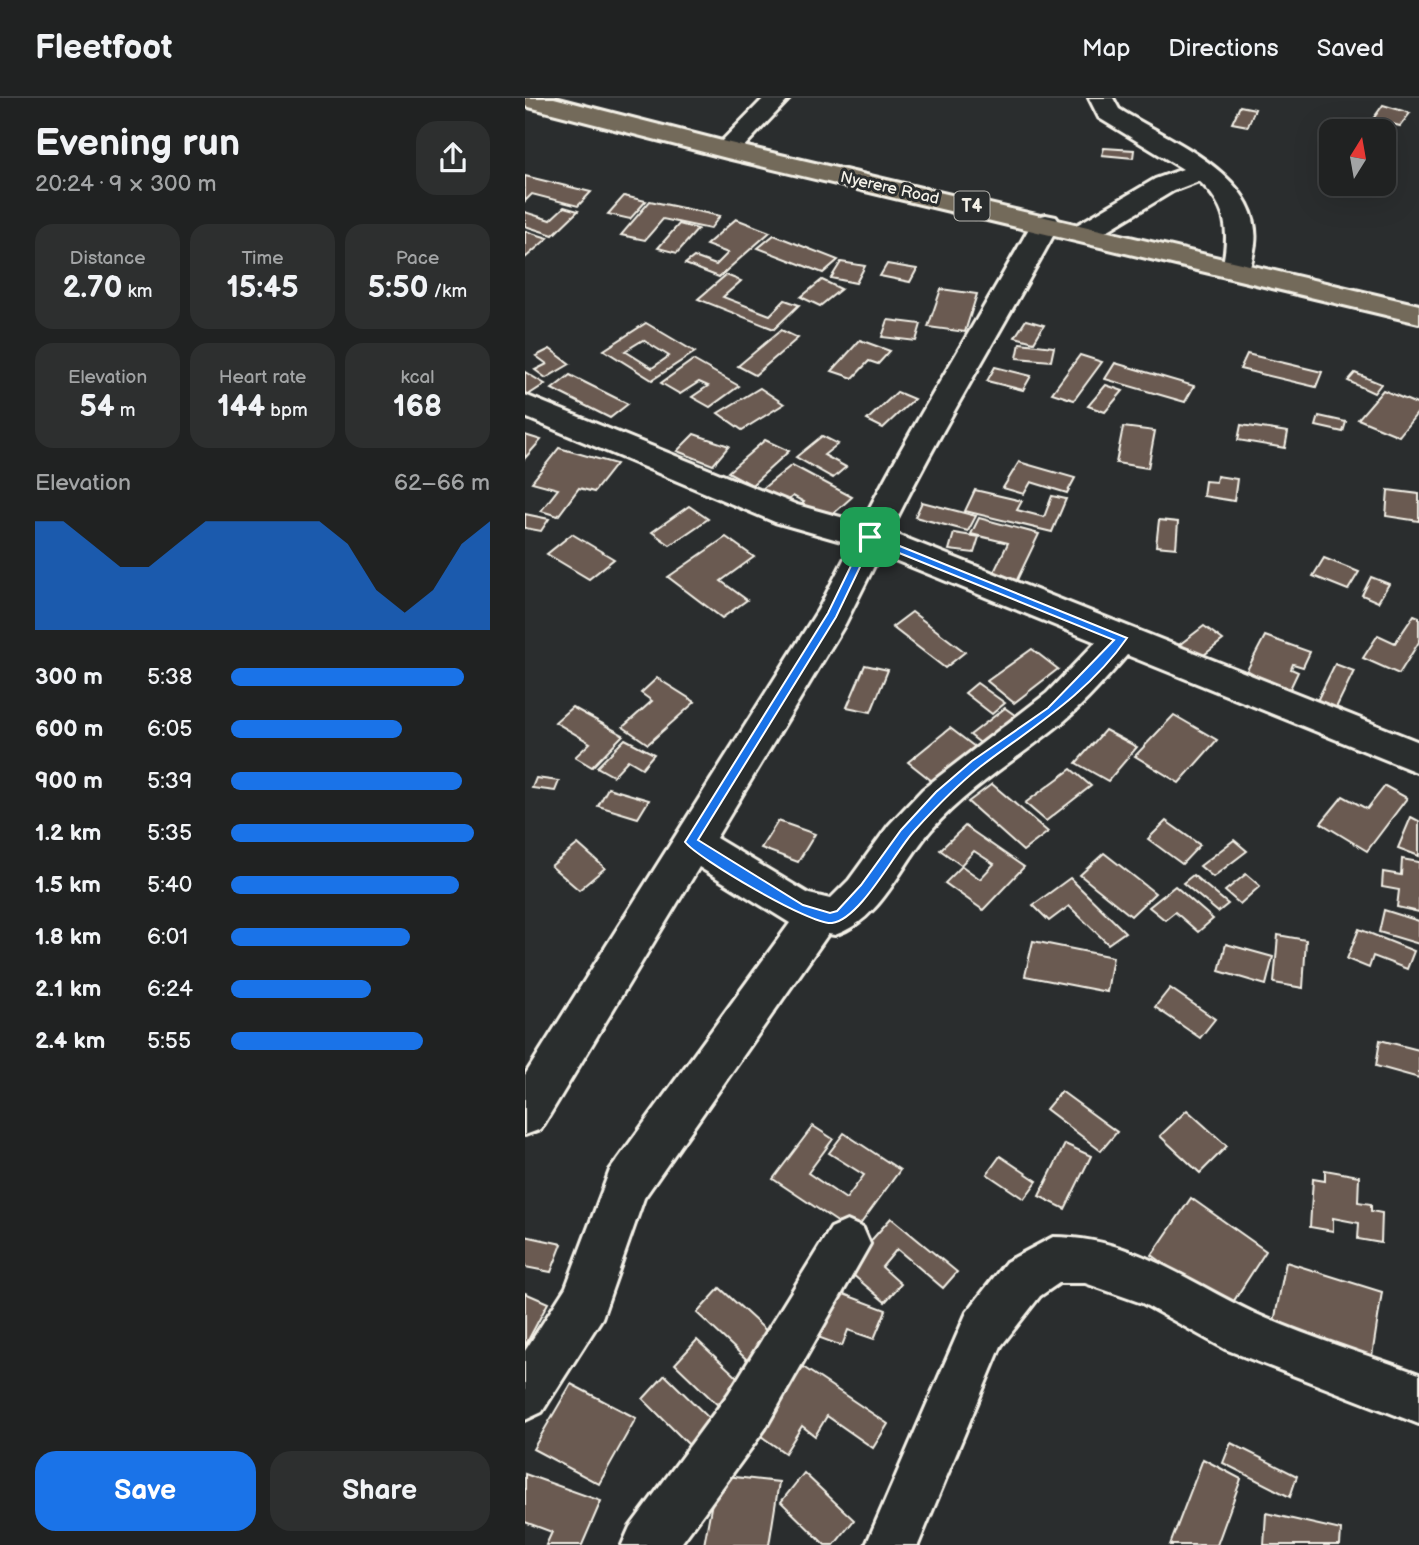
<!DOCTYPE html>
<html lang="en">
<head>
<meta charset="utf-8">
<style>
  :root { --surface:#202222; --page:#2d2f2f; --text:#f1f3f6; --muted:#a2a4a5; --line:#3d3f40; --accent:#1a73e8 }
  body { margin:0; font-family:"Balsamiq Sans",sans-serif; background:var(--page); color:var(--text); height:100vh; display:flex; flex-direction:column; font-size:26px; white-space:nowrap }
  * { box-sizing:border-box; margin:0 }
  p { font-size:23px; color:var(--muted) }
  .icon { flex:none; width:38px; height:38px; fill:none; stroke:currentColor; stroke-width:2; stroke-linecap:round; stroke-linejoin:round }
  .map { position:relative; flex:1; overflow:hidden }
  .side { display:flex; flex-direction:column; background:var(--surface); width:525px }
  .side>* { flex:none }
  .needle { width:46px; rotate:11deg }
  .buttons { position:absolute; left:794px; top:21px; display:grid; gap:14px }
  .buttons a { display:grid; place-items:center; width:77px; height:77px; border-radius:14px; background:var(--surface); box-shadow:0 7px 28px #0002,0 0 0 2px var(--line); font-size:35px }
  .pin { position:absolute; display:grid; place-items:center; width:60px; height:60px; color:#fff; margin:-30px; border-radius:14px; box-shadow:0 4px 10px #0006 }
  .round { display:grid; place-items:center; flex:none; width:74px; height:74px; border-radius:21px; background:var(--page) }
  .overview { display:flex; align-items:center; justify-content:space-between; height:119px; padding:0 35px }
  h1 { font-size:38px; font-weight:700; line-height:52px }
  .figures { display:grid; grid-template-columns:repeat(3,1fr); gap:10px; height:119px; padding:7px 35px }
  .figures div { display:grid; align-content:center; border-radius:18px; background:var(--page); text-align:center }
  .figures b { font-size:30px; font-weight:700 }
  .figures small { font-size:19px; font-weight:400 }
  .figures p { font-size:19px }
  .chart { height:196px; padding:14px 35px }
  .chart p { display:flex; justify-content:space-between }
  .chart svg { width:100%; height:126px; margin-top:7px; fill:var(--accent); opacity:.7 }
  .action { display:flex; gap:14px; margin-top:auto; padding:14px 35px }
  .action a { flex:1; height:80px; border-radius:21px; background:var(--accent); color:#fff; font-size:28px; font-weight:700; line-height:80px; text-align:center }
  .action a+a { background:var(--page); color:var(--text) }
  ul { padding:0 35px; list-style:none; font-size:23px }
  li { display:grid; grid-template-columns:112px 84px 1fr; align-items:center; height:52px }
  li i { height:18px; border-radius:9px; background:var(--accent) }
  header { display:flex; align-items:center; gap:42px; box-sizing:border-box; height:98px; padding:0 35px; background:var(--surface); border-bottom:2px solid var(--line) }
  header strong { font-size:33px }
  nav { display:flex; gap:38px; margin-inline-start:auto; font-size:24px }
  main { display:flex; flex:1; min-height:0 }
  .map>svg:first-child { display:block }
  .building { fill:#6a5a51; stroke:#f4f1e8; stroke-width:2; fill-rule:evenodd }
  .lines { fill:none; stroke-linecap:round; stroke-linejoin:round }
  .minor-casing { stroke:#f4f1e8; stroke-width:6 }
  .highway-casing { stroke:#f4f1e8; stroke-width:6 }
  .minor { fill:#2a2d2e; fill-rule:evenodd }
  .highway { fill:#736b5a; fill-rule:evenodd }
  .route { fill:#1a73e8; stroke:#fff; stroke-width:2; fill-rule:evenodd }
  .labels { text-anchor:middle; stroke-width:6; stroke-linejoin:round; paint-order:stroke }
  .far-street-label { font-size:16px; fill:#f4f1e8; stroke:#2a2d2e }
  .shield { fill:#2a2d2e; stroke:#b7b6b0; stroke-width:2 }
  .shield-label { font-size:18px; font-weight:bold; fill:#f4f1e8 }
</style>
</head>
<body>
<header>
<strong>Fleetfoot</strong>
<nav><a>Map</a><a>Directions</a><a>Saved</a></nav>
</header>
<main>
<section class="side">
<div class="overview"><div><h1>Evening run</h1><p>20:24 · 9 × 300 m</p></div><a class="round"><svg class="icon" aria-label="share" viewBox="0 0 24 24"><path d="M12 15V3M7 8l5-5 5 5M5 13v7h14v-7"/></svg></a></div>
<div class="figures">
<div><p>Distance</p><b>2.70<small> km</small></b></div>
<div><p>Time</p><b>15:45</b></div>
<div><p>Pace</p><b>5:50<small> /km</small></b></div>
</div>
<div class="figures">
<div><p>Elevation</p><b>54<small> m</small></b></div>
<div><p>Heart rate</p><b>144<small> bpm</small></b></div>
<div><p>kcal</p><b>168</b></div>
</div>
<div class="chart"><p><span>Elevation</span>62–66 m</p>
<svg viewBox="0 0 160 44" preserveAspectRatio="none"><path d="M0 44V6L10 6L20 14L30 22L40 22L50 14L60 6L70 6L80 6L90 6L100 6L110 14L120 30L130 38L140 30L150 14L160 6V44z"/></svg>
</div>
<ul>
<li><b>300 m</b>5:38<i style="width:90%"></i></li>
<li><b>600 m</b>6:05<i style="width:66%"></i></li>
<li><b>900 m</b>5:39<i style="width:89%"></i></li>
<li><b>1.2 km</b>5:35<i style="width:94%"></i></li>
<li><b>1.5 km</b>5:40<i style="width:88%"></i></li>
<li><b>1.8 km</b>6:01<i style="width:69%"></i></li>
<li><b>2.1 km</b>6:24<i style="width:54%"></i></li>
<li><b>2.4 km</b>5:55<i style="width:74%"></i></li>
</ul>
<div class="action"><a>Save</a><a>Share</a></div>
</section>
<div class="map">
<svg width="894" height="1447" viewBox="0 0 894 1447">
  <rect width="100%" height="100%" fill="#2a2d2e"/>
  <filter id="ink" filterUnits="userSpaceOnUse"><feTurbulence type="fractalNoise" baseFrequency=".0143" numOctaves="2"/><feDisplacementMap in="SourceGraphic" scale="14" xChannelSelector="R" yChannelSelector="G"/><feConvolveMatrix kernelMatrix="1 2 1 2 8 2 1 2 1" color-interpolation-filters="sRGB"/></filter>
  <g filter="url(#ink)">
    <g class="building">
      <polygon points="858,7 885,15 875,28 848,21"/>
      <polygon points="715,8 730,11 723,28 707,25"/>
      <polygon points="579,50 609,52 608,60 577,57"/>
      <polygon points="0,78 66,94 53,108 7,96 0,103"/>
      <polygon points="99,98 121,103 105,121 83,116"/>
      <polygon points="125,103 195,118 185,131 138,121 120,142 96,137"/>
      <polygon points="39,109 53,113 28,137 0,128 0,114 25,122"/>
      <polygon points="211,121 245,134 194,179 160,166 169,159 191,167 203,155 181,147"/>
      <polygon points="154,126 173,131 152,155 133,150"/>
      <polygon points="0,133 23,140 0,160"/>
      <polygon points="249,137 313,162 298,175 233,150"/>
      <polygon points="316,164 340,168 331,185 306,180"/>
      <polygon points="362,166 392,171 385,184 355,178"/>
      <polygon points="201,177 216,183 198,199 245,217 260,202 274,207 249,231 173,201"/>
      <polygon points="297,182 316,191 295,208 276,199"/>
      <polygon points="416,191 452,196 440,234 403,229"/>
      <polygon points="363,222 396,226 391,243 357,239"/>
      <polygon points="501,222 519,227 509,244 490,239"/>
      <path d="M121 225 170 254 127 282 79 252ZM118 242 144 258 127 270 100 253Z"/>
      <polygon points="256,232 273,240 230,277 213,268"/>
      <polygon points="335,242 365,253 353,266 344,263 328,280 307,273"/>
      <polygon points="495,245 529,249 526,263 492,260"/>
      <polygon points="25,251 45,266 21,280 10,272 22,266 11,258"/>
      <polygon points="722,256 797,274 791,289 715,271"/>
      <polygon points="555,257 577,264 549,302 527,295"/>
      <polygon points="168,262 214,288 185,309 167,299 183,288 174,284 155,296 136,285"/>
      <polygon points="590,265 669,288 660,304 580,281"/>
      <polygon points="470,269 506,278 498,292 462,283"/>
      <polygon points="0,274 20,286 0,299"/>
      <polygon points="830,275 856,286 849,295 823,283"/>
      <polygon points="45,277 103,306 85,320 27,291"/>
      <polygon points="581,287 598,293 580,314 563,308"/>
      <polygon points="235,290 259,306 217,332 193,315"/>
      <polygon points="858,292 894,307 894,313 874,338 833,321"/>
      <polygon points="372,294 389,301 358,330 342,322"/>
      <polygon points="794,318 821,324 818,334 791,328"/>
      <polygon points="716,327 763,334 760,350 713,342"/>
      <polygon points="598,329 630,333 623,370 591,365"/>
      <polygon points="169,336 204,348 188,367 152,353"/>
      <polygon points="0,337 16,342 0,360"/>
      <polygon points="297,338 313,346 299,357 321,369 308,380 271,359"/>
      <polygon points="240,342 264,353 227,387 203,374"/>
      <polygon points="34,350 91,366 69,394 54,390 33,418 16,413 33,391 7,384"/>
      <polygon points="494,364 550,380 542,395 506,384 499,396 478,390"/>
      <polygon points="267,367 327,399 299,424 273,410 279,404 268,398 261,404 237,391"/>
      <polygon points="692,378 712,381 709,403 678,398 680,383 691,384"/>
      <polygon points="450,392 497,403 492,412 519,419 527,398 541,401 527,434 440,413"/>
      <polygon points="863,392 894,396 894,423 861,418"/>
      <polygon points="397,404 451,418 443,433 390,419"/>
      <polygon points="164,408 183,421 145,447 127,434"/>
      <polygon points="0,416 24,421 16,433 0,430"/>
      <polygon points="454,420 514,436 490,486 466,480 483,445 446,436"/>
      <polygon points="634,422 653,424 651,450 631,448"/>
      <polygon points="429,435 454,439 449,455 424,452"/>
      <polygon points="47,436 89,461 64,481 22,456"/>
      <polygon points="201,439 229,459 196,483 222,502 197,520 143,479"/>
      <polygon points="799,460 834,474 823,492 788,478"/>
      <polygon points="846,479 864,486 853,504 837,497"/>
      <polygon points="387,514 440,554 420,570 367,529"/>
      <polygon points="889,517 894,519 894,544 874,576 838,560 853,537 870,545"/>
      <polygon points="679,528 698,542 670,564 650,550"/>
      <polygon points="740,538 785,554 778,569 768,566 766,571 773,574 763,595 727,583 729,576 722,572"/>
      <polygon points="507,551 533,571 489,605 462,583"/>
      <polygon points="810,566 829,573 808,616 789,609"/>
      <polygon points="340,567 363,572 346,614 322,609"/>
      <polygon points="132,580 170,604 123,646 98,629 127,603 116,595"/>
      <polygon points="452,585 480,605 467,616 440,595"/>
      <polygon points="47,609 98,637 67,669 50,659 65,645 30,624"/>
      <polygon points="480,610 494,620 459,648 445,637"/>
      <polygon points="649,617 692,642 654,685 610,658"/>
      <polygon points="425,630 450,649 407,683 383,664"/>
      <polygon points="580,632 612,649 583,683 551,665"/>
      <polygon points="100,641 129,656 117,670 103,662 88,678 72,669"/>
      <polygon points="546,671 566,688 521,723 500,705"/>
      <polygon points="11,680 34,683 30,693 7,690"/>
      <polygon points="467,686 523,734 498,753 443,704"/>
      <polygon points="860,688 882,700 842,753 796,725 818,698 842,711"/>
      <polygon points="83,690 124,702 113,720 73,708"/>
      <polygon points="886,719 894,723 894,758 873,750"/>
      <polygon points="253,723 290,736 273,764 236,750"/>
      <polygon points="641,723 675,747 657,766 623,741"/>
      <polygon points="440,728 499,769 458,812 420,785 437,768 455,781 469,766 449,753 436,767 415,752"/>
      <polygon points="709,742 722,753 688,779 675,768"/>
      <polygon points="53,746 80,770 54,792 26,768"/>
      <polygon points="579,755 630,795 606,818 555,777"/>
      <polygon points="877,761 894,764 894,814 872,809 874,792 857,789 858,774 876,777"/>
      <polygon points="721,776 735,788 715,806 700,793"/>
      <polygon points="668,777 703,806 693,814 658,785"/>
      <polygon points="545,780 600,834 583,846 544,808 524,823 508,807"/>
      <polygon points="650,788 688,821 673,834 650,814 640,822 624,809"/>
      <polygon points="859,812 894,823 894,846 854,834"/>
      <polygon points="834,831 889,853 882,871 848,858 844,870 822,861"/>
      <polygon points="753,837 781,842 778,890 749,885"/>
      <polygon points="508,843 588,859 582,894 500,878"/>
      <polygon points="701,846 748,859 741,887 694,873"/>
      <polygon points="645,890 690,921 675,940 630,909"/>
      <polygon points="855,942 894,952 894,980 851,968"/>
      <polygon points="536,993 592,1034 576,1053 521,1011"/>
      <polygon points="662,1012 702,1048 675,1075 635,1038"/>
      <polygon points="288,1028 308,1041 283,1075 321,1101 339,1077 304,1055 319,1035 375,1072 329,1135 248,1081"/>
      <polygon points="540,1046 566,1058 540,1111 514,1098"/>
      <polygon points="475,1058 512,1083 499,1101 462,1076"/>
      <polygon points="800,1072 834,1078 833,1104 846,1106 846,1113 857,1115 856,1145 833,1141 834,1125 808,1120 808,1133 785,1129 788,1081 800,1083"/>
      <polygon points="666,1100 741,1153 703,1212 627,1157"/>
      <polygon points="366,1120 432,1174 418,1190 372,1151 357,1169 376,1186 360,1204 321,1171"/>
      <polygon points="0,1138 37,1146 26,1174 0,1169"/>
      <polygon points="761,1164 857,1194 845,1271 746,1239"/>
      <polygon points="195,1190 259,1249 236,1275 172,1215"/>
      <polygon points="308,1192 361,1212 349,1241 323,1232 317,1248 290,1238"/>
      <polygon points="0,1195 23,1205 0,1248"/>
      <polygon points="172,1242 224,1290 201,1315 150,1266"/>
      <polygon points="278,1269 363,1326 348,1350 302,1318 290,1338 277,1328 260,1355 233,1336"/>
      <polygon points="140,1277 192,1328 170,1353 118,1301"/>
      <polygon points="46,1286 111,1320 74,1386 8,1351"/>
      <polygon points="706,1345 772,1378 765,1399 698,1365"/>
      <polygon points="678,1361 716,1381 692,1447 645,1447"/>
      <polygon points="279,1375 329,1422 309,1447 300,1447 256,1404"/>
      <polygon points="0,1376 76,1403 57,1447 21,1447 27,1434 0,1424"/>
      <polygon points="192,1377 254,1384 244,1447 179,1447"/>
      <polygon points="741,1415 816,1432 815,1447 739,1447"/>
    </g>
    <g class="lines">
      <g class="minor-casing">
        <g id="minor">
          <polygon points="239,0 265,0 211,57 193,57 189,52 193,47"/>
          <path d="M564 0H588L594 11C641 41 738 77 730 146 728 157 727 168 721 177L711 180 701 177 697 171C705 134 703 109 674 83L648 93 570 140H550L546 134 550 128 630 81 658 71 574 20Z"/>
          <path d="M521 117 531 119 535 125C479 229 417 328 365 434L894 644V675L602 557C582 580 562 603 539 623 495 659 444 689 406 732 375 768 357 821 310 837L303 836 119 1100 77 1220 17 1314 0 1322V1253L41 1189 85 1072 265 825 174 769 16 1031 0 1037V977L293 512 327 446 250 424 0 319V297L272 407 337 425C389 322 451 226 507 125L511 119ZM355 456 571 544 522 595 398 691 364 727 324 782 305 801 284 796 191 740 320 526Z"/>
          <polygon points="322,1123 338,1130 345,1146 240,1331 155,1447 97,1447 105,1429 204,1295 306,1130"/>
          <path d="M528 1139C607 1139 661 1183 729 1215 782 1239 840 1256 894 1276V1326L700 1251 617 1205 560 1185H534L515 1198 476 1248 393 1447H341L442 1214 481 1164Z"/>
        </g>
      </g>
      <g class="highway-casing">
        <polygon id="highway" points="0,0 29,0 205,45 894,207 894,225 202,60 0,8"/>
      </g>
      <use href="#minor" class="minor"/>
      <use href="#highway" class="highway"/>
    </g>
  </g>
  <path class="route" d="M345 436 602 540C564 595 506 630 455 669 431 688 411 709 390 732 370 753 336 821 307 825 287 828 172 760 160 744L303 515 340 439ZM347 444 589 542 523 610 447 663 411 694 376 732 336 787 312 813 305 815 278 807 173 742 311 519Z"/>
  <g class="labels">
    <g class="far-street-label">
      <text transform="translate(365 89) rotate(13)" y="6">Nyerere Road</text>
    </g>
    <rect class="shield" x="429.5" y="93.5" width="35" height="29" rx="5"/>
    <g class="shield-label">
      <text x="447" y="114">T4</text>
    </g>
  </g>
</svg>
<div class="buttons">
<a><svg class="needle" viewBox="-14 -14 28 28"><path d="M0-13l5 13h-10z" fill="#e53935"/><path d="M0 13l5-13h-10z" fill="#a2a4a5"/></svg></a>
</div>
<div class="pin" style="left:345px;top:439px;background:#1e9e55"><svg class="icon" aria-label="arrive" viewBox="0 0 24 24"><path d="M6 21V4h12l-3 4 3 4H6"/></svg></div>
</div>
</main>
</body>
</html>
